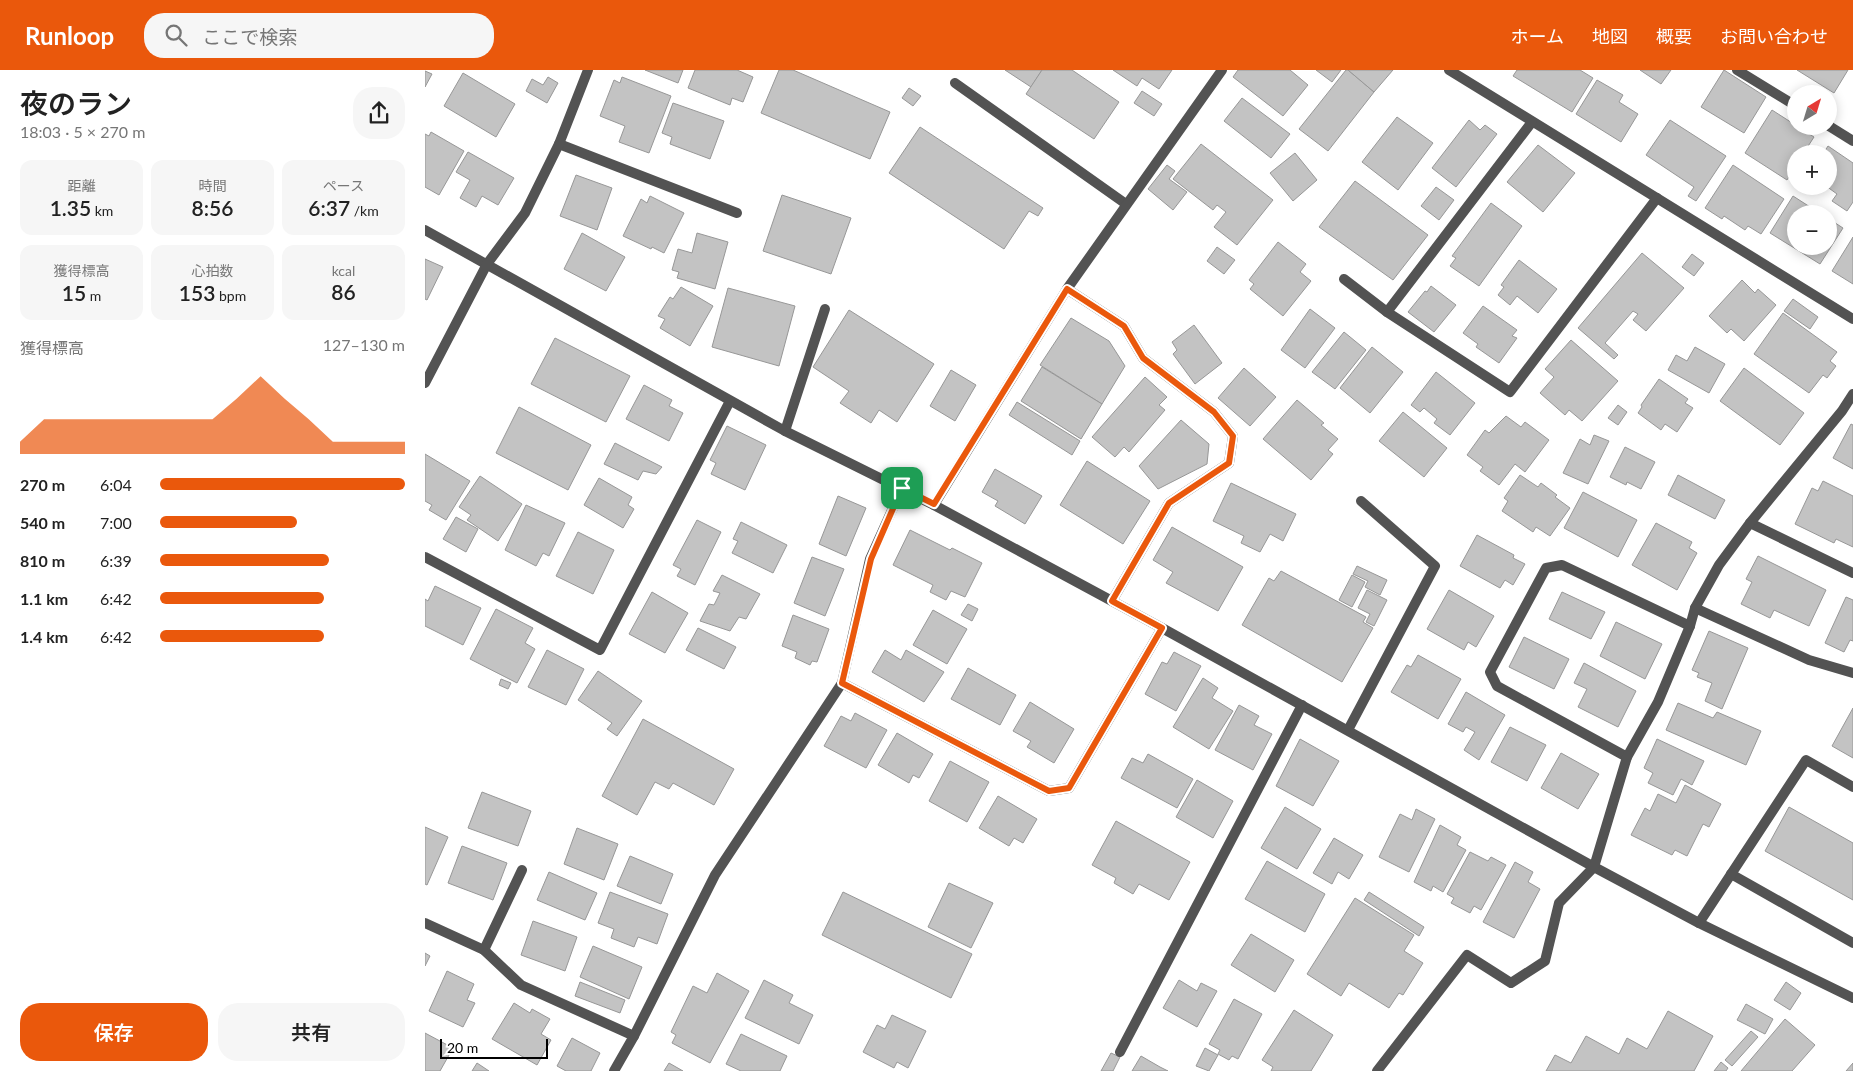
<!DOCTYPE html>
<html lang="ja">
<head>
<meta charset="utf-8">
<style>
  :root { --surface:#fff; --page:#f6f6f6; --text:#222; --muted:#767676; --accent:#ea580c }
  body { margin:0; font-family:Lato,"Noto Sans JP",sans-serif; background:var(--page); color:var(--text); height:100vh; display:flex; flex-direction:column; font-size:19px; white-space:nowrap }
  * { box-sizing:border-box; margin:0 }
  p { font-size:16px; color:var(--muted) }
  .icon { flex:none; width:28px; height:28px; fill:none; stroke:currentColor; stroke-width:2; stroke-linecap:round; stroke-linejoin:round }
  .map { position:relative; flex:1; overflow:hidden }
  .sheet { display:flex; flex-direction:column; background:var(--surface); width:425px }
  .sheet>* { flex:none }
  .needle { width:32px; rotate:38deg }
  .controls { position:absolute; left:1362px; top:15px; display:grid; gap:10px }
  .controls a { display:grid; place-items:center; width:50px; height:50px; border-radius:50%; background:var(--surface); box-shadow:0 2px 12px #0003; font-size:25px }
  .scale { position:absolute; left:15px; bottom:12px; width:108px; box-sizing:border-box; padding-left:5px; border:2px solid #000; border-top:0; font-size:14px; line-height:18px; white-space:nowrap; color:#000; -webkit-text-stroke:4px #fff; paint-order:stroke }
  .pin { position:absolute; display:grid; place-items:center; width:42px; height:42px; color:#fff; margin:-21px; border-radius:10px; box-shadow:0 2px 8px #0006 }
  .round { display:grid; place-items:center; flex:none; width:52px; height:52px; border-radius:20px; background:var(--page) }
  .summary { display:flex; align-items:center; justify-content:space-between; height:85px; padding:0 20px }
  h1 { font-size:28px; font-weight:600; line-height:38px }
  .metrics { display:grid; grid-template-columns:repeat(3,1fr); gap:8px; height:85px; padding:5px 20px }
  .metrics div { display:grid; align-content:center; border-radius:12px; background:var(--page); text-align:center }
  .metrics b { font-size:21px; font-weight:600 }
  .metrics small { font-size:14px; font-weight:400 }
  .metrics p { font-size:14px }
  .chart { height:140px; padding:10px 20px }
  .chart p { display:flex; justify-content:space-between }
  .chart svg { width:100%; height:90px; margin-top:5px; fill:var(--accent); opacity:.7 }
  .primary-button { display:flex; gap:10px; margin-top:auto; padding:10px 20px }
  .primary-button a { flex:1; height:58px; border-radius:20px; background:var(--accent); color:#fff; font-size:20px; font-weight:600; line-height:58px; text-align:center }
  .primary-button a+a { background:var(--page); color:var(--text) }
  ul { padding:0 20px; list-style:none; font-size:16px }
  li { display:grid; grid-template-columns:80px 60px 1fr; align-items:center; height:38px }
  li i { height:12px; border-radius:6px; background:var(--accent) }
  header { display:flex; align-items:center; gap:30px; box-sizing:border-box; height:70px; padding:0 25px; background:var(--accent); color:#fff }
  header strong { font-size:24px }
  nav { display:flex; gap:28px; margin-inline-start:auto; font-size:18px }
  .search { width:350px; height:45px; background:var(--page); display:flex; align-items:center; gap:12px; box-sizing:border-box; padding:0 18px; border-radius:20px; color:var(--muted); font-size:19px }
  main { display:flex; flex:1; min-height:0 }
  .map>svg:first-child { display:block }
  .building { fill:#c3c3c3; stroke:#979797 }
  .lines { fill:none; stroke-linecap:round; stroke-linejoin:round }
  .lane { stroke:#535353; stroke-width:10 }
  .street { stroke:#535353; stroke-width:10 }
  .route-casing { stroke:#fff; stroke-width:10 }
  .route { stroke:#ea580c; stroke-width:6 }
</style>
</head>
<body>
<header>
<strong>Runloop</strong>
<div class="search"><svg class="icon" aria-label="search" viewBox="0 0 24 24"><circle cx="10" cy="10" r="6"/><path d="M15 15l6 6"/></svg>ここで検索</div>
<nav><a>ホーム</a><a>地図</a><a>概要</a><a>お問い合わせ</a></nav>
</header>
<main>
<section class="sheet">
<div class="summary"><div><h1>夜のラン</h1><p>18:03 · 5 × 270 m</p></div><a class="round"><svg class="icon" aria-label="share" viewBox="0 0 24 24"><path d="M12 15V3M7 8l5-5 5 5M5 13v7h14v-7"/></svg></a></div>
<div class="metrics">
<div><p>距離</p><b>1.35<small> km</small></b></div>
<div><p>時間</p><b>8:56</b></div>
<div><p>ペース</p><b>6:37<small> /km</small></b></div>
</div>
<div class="metrics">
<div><p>獲得標高</p><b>15<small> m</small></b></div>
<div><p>心拍数</p><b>153<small> bpm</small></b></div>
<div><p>kcal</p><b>86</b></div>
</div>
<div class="chart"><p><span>獲得標高</span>127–130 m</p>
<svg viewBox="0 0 160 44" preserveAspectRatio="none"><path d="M0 44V38L10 27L20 27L30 27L40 27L50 27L60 27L70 27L80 27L90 17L100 6L110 17L120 27L130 38L140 38L150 38L160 38V44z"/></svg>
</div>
<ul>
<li><b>270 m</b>6:04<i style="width:100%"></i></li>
<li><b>540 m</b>7:00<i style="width:56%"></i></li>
<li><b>810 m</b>6:39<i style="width:69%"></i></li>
<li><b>1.1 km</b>6:42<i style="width:67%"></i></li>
<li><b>1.4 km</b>6:42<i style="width:67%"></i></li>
</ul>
<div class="primary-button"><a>保存</a><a>共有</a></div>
</section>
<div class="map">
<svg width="1428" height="1001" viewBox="0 0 1428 1001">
  <rect width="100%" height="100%" fill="#fff"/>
  <g class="building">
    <polygon points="220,0 258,0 253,13"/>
    <polygon points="270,0 312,0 328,7 318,32 307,28 305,35 263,18"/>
    <polygon points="354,0 368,0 465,42 445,89 336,43"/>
    <polygon points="580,0 617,0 606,17"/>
    <polygon points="617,0 647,0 694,32 669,69 601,24"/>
    <polygon points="688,0 747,0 734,19 717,8 712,16"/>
    <polygon points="813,0 865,0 883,15 858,46 808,7"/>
    <polygon points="891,0 916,0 907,12"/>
    <polygon points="921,0 923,0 949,22 903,81 874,59"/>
    <polygon points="923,0 968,0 949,22"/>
    <polygon points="1092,0 1155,0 1168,8 1147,42 1088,6"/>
    <polygon points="1215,0 1246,0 1236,14"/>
    <polygon points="1299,0 1341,27 1319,63 1276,37"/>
    <polygon points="1372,0 1423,0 1409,23"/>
    <polygon points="0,1 7,4 0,17"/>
    <polygon points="38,3 90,34 71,67 19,36"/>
    <polygon points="123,7 133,13 122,33 101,21 107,9 118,15"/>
    <polygon points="197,7 246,26 224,83 194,72 200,56 175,46 189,10 195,13"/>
    <polygon points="1172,10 1198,25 1194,32 1213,44 1196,72 1151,44"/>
    <polygon points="484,18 496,26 488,36 477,28"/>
    <polygon points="717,21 737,34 729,46 709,33"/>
    <polygon points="817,28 865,64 846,88 799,51"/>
    <polygon points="248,33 299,51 285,89 245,74 247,67 237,63"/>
    <polygon points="1347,40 1389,67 1378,84 1371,84 1371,95 1362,110 1320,83"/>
    <polygon points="972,47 1008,73 973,120 937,92"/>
    <polygon points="1044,50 1055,60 1060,55 1072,64 1031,117 1007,98"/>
    <polygon points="1245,50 1301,86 1271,131 1263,126 1269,117 1221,85"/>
    <polygon points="495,57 618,138 613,146 604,141 579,179 464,103"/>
    <polygon points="6,62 39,81 14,125 0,117 0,64 4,66"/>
    <polygon points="776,74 848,130 812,175 789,157 801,142 792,135 788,140 748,109"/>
    <polygon points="1113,75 1150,103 1118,142 1082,112"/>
    <polygon points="1403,76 1428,93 1428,132 1422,141 1407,131 1412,124 1401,116 1404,116 1404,84 1398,84"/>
    <polygon points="43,82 89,108 73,135 57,126 51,137 35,128 45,110 31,102"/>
    <polygon points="870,83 892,110 868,131 845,103"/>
    <polygon points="742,95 750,101 744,109 762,122 748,140 723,119"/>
    <polygon points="1308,95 1359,129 1336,164 1323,156 1320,160 1299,146 1297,149 1280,138"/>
    <polygon points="151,105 187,118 172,160 135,146"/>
    <polygon points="930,111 1003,165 968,210 894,157"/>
    <polygon points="1011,117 1029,130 1014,150 996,136"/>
    <polygon points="357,125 426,148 406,204 338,181"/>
    <polygon points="225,126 259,143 239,183 227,177 226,179 198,166 216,129 222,133"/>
    <polygon points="1368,126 1396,144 1371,144 1371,176 1404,176 1404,149 1418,158 1395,194 1345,163"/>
    <polygon points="1066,133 1097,156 1054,216 1025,196 1031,188 1027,186"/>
    <polygon points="157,163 200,187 181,221 139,199"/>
    <polygon points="272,163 303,172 290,219 252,208 254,202 247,200 253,179 267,183"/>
    <polygon points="1428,167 1428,214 1407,201"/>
    <polygon points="853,172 881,194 875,202 886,211 858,246 825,219 829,214 824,210"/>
    <polygon points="792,177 810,190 799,204 782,191"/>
    <polygon points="1217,183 1259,218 1221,261 1208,250 1213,244 1208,241 1180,273 1193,285 1189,289 1153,258"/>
    <polygon points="1267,184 1279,193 1269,206 1257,197"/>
    <polygon points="0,189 18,197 2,230 0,229"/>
    <polygon points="1094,190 1132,219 1113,243 1092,226 1085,235 1073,225 1079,217 1076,215"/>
    <polygon points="1317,210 1330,223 1333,219 1351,235 1319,271 1306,259 1302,263 1284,246"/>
    <polygon points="1006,216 1031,235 1009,262 983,242 1000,221 1002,222"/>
    <polygon points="256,217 288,236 265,276 235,258 240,249 233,246 245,227 248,229"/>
    <polygon points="303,218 370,236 354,296 287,277"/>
    <polygon points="1368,229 1393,247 1385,259 1359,241"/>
    <polygon points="1058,236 1092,260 1087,266 1092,268 1074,293 1051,277 1053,274 1038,263"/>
    <polygon points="885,239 910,258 880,298 856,280"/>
    <polygon points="424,240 509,294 472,352 454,340 446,353 415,333 424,321 388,297"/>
    <polygon points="1358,243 1412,282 1405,291 1411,296 1402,308 1398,305 1384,323 1329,284"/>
    <polygon points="646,248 684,271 700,296 677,334 615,295"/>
    <polygon points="769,255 797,293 770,314 748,284 752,280 747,272"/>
    <polygon points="919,262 941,280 910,319 887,302"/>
    <polygon points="130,268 205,306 181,352 106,314"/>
    <polygon points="1146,270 1193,311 1157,351 1144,340 1140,345 1115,323 1129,307 1120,299"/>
    <polygon points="947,277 978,302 945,343 915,318"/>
    <polygon points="1270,277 1300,294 1284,323 1243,300 1251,285 1262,291"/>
    <polygon points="617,297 677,334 656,369 596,331"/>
    <polygon points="819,298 851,327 825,356 793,328"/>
    <polygon points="1319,298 1379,343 1355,375 1295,331"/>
    <polygon points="526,300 551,315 530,351 505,336"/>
    <polygon points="1011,302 1050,333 1025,365 1009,353 1012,349 999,338 995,342 986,335"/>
    <polygon points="720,307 742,327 734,335 740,340 704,382 699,377 690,387 667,367"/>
    <polygon points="1234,309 1263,329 1260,333 1268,338 1252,362 1240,354 1236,360 1213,343 1217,337 1216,335"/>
    <polygon points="219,315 247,330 244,336 258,343 244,371 201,349"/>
    <polygon points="872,330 899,353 896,355 913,369 903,380 908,384 886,410 838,369"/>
    <polygon points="592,332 655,371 647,385 584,345"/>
    <polygon points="1193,335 1202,342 1193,355 1183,348"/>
    <polygon points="94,337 166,375 143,420 71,383"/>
    <polygon points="978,342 1022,378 999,407 954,371"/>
    <polygon points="1081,346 1096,357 1100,352 1124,370 1100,402 1090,394 1074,415 1055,401 1058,397 1042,385 1060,360 1064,363"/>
    <polygon points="756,350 784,374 782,394 733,419 714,396"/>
    <polygon points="1426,354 1428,355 1428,399 1408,388"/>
    <polygon points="302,356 341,375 320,420 286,404 291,393 285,390"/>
    <polygon points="1169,365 1184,371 1163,414 1138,403 1155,369 1165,375"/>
    <polygon points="190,373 237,397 231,404 218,401 213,410 179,394"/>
    <polygon points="1200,377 1230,392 1216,419 1202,412 1201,415 1185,407"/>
    <polygon points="0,384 45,411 21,450 4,440 7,435 0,431"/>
    <polygon points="662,391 725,431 698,474 635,435"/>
    <polygon points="570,399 617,426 600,454 570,436 573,431 557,422"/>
    <polygon points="1095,405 1113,417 1116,413 1132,425 1130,427 1145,438 1125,466 1111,457 1108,462 1077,441 1083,431 1079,428"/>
    <polygon points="1253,405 1300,430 1290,449 1243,425"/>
    <polygon points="55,406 97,434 73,471 42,450 46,445 34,437"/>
    <polygon points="174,408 207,427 203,435 209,439 198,458 159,435"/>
    <polygon points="1398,411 1428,426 1428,477 1411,469 1409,473 1370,454 1387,418 1393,421"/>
    <polygon points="806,413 871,444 858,471 845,464 835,482 816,473 819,466 788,451"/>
    <polygon points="1158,422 1212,450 1193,487 1139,458"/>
    <polygon points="413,426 441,438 421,486 394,474"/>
    <polygon points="101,435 140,453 124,486 118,483 111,496 80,480"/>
    <polygon points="31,447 53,459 41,482 18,469"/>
    <polygon points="272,450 296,462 270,515 252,506 256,499 248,495"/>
    <polygon points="316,452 362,475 348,503 307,483 313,471 308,469"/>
    <polygon points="1231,453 1267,472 1264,478 1272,483 1252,520 1207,495"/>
    <polygon points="747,457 818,497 793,541 741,513 748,502 728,490"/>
    <polygon points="485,460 525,480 527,478 557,493 540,527 526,521 521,530 505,522 508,515 468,495"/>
    <polygon points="153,462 189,480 168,524 131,506"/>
    <polygon points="1052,465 1089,485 1088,488 1100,494 1088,515 1080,510 1075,518 1035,496"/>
    <polygon points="1333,486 1401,520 1384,556 1349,540 1345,548 1316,534 1327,512 1321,509"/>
    <polygon points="387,487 419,499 400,546 369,533"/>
    <polygon points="932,496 962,510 955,525 940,517 943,511 928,504"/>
    <polygon points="856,501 941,547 938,552 948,558 917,612 817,555 844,508 849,511"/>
    <polygon points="297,505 335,524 321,549 314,547 305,561 275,551 284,534 289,535 295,523 288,521"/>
    <polygon points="927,505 940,512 927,537 914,530"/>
    <polygon points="10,516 56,538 38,575 0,556 0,529 3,531"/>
    <polygon points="942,520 962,530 949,556 941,552 945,544 933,538"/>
    <polygon points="1024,520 1069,546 1051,577 1043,572 1039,580 1002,559"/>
    <polygon points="227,522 263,543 240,583 204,564"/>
    <polygon points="1137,522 1180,542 1166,569 1124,549"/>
    <polygon points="1421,527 1428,530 1428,571 1425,570 1419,582 1400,573"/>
    <polygon points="543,534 553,539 547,551 536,545"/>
    <polygon points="71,539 108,558 100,573 110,579 92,613 45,589"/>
    <polygon points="508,540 542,559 522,594 488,575"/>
    <polygon points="368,545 404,559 392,592 387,591 385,595 370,588 372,582 357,576"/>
    <polygon points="1191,552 1237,574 1220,609 1175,586"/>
    <polygon points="273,558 311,577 299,599 261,580"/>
    <polygon points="1284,561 1323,578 1297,639 1280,631 1287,613 1272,607 1274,603 1267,600"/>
    <polygon points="1099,567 1144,589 1129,619 1084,597"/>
    <polygon points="122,580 159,599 141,635 103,617"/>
    <polygon points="460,580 476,590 481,580 519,602 499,632 447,602"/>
    <polygon points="749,582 776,596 751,641 720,624 737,592 742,594"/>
    <polygon points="993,585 1036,609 1013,649 966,622 982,595 986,597"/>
    <polygon points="1159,593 1211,621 1193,657 1153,637 1162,619 1149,613"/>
    <polygon points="543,598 591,625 575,655 526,629"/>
    <polygon points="173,601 217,631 192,666 182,659 187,653 153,630"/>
    <polygon points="778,608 793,618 787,628 808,641 784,679 748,657"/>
    <polygon points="76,609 86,613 83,619 74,615"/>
    <polygon points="1041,622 1080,645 1054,690 1039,680 1050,662 1041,657 1038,662 1023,654"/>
    <polygon points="605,632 649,659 629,693 602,677 606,671 588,661"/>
    <polygon points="1253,633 1288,648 1292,642 1336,661 1321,695 1241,660"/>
    <polygon points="814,635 834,646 829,655 847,664 828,700 790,680"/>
    <polygon points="1428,638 1428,688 1407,676"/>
    <polygon points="430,643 462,660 441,698 399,676 416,646 426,651"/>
    <polygon points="218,649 309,699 289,735 248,713 244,719 230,712 212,745 177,726"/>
    <polygon points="1085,657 1121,675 1102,711 1066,692"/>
    <polygon points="472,663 508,684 494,708 488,705 484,713 453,695"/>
    <polygon points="875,669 914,691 888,736 851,716"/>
    <polygon points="1232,669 1279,691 1267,715 1256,709 1248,725 1223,713 1228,703 1219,698"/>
    <polygon points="1136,683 1174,704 1153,739 1116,718"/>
    <polygon points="723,684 768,709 752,738 696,708 707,688 718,693"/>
    <polygon points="525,691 564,712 542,752 504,731"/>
    <polygon points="772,710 808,731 788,768 751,747"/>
    <polygon points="1260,715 1296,734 1284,757 1278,754 1262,786 1250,780 1247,785 1206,765 1220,738 1225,741 1233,724 1251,733"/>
    <polygon points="57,722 106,741 93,776 43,758"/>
    <polygon points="573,726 612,749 598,773 589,768 584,776 554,758"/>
    <polygon points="860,737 896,759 872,799 836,778"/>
    <polygon points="1364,737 1428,773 1428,830 1340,781"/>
    <polygon points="991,739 1010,749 984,802 954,787 975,744 987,750"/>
    <polygon points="691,751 765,792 744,830 714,814 708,824 689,813 691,808 667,795"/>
    <polygon points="1015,755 1036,767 1032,775 1041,780 1018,822 1008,816 1006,821 989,812"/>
    <polygon points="0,757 23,767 2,815 0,814"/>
    <polygon points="152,758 193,774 179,810 139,794"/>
    <polygon points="909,768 938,785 924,809 913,802 907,814 888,803"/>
    <polygon points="37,776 82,793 68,830 23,813"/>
    <polygon points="1045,782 1063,791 1066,787 1081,795 1056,840 1049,836 1045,843 1026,833 1029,828 1022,824"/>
    <polygon points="205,786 248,804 236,834 192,816"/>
    <polygon points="842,791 900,824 880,862 820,829"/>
    <polygon points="1090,792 1108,802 1103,812 1115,819 1089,868 1058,852"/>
    <polygon points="124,802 172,823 160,850 112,830"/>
    <polygon points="524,813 568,833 546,878 503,857"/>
    <polygon points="185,822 243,844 232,874 213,867 209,877 186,868 189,859 173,853"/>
    <polygon points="418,822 547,884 526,928 397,865"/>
    <polygon points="944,822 999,857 994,866 939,830"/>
    <polygon points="930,828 989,865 979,881 998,893 978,925 974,923 964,938 924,913 916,926 882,904"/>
    <polygon points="108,851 152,867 140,901 96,885"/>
    <polygon points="826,864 869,890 850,922 806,895"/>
    <polygon points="168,876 217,897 204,929 155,907"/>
    <polygon points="0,883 5,886 0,896"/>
    <polygon points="22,901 49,914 42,930 50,933 38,957 4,941"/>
    <polygon points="292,903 324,921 285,993 247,973 251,965 246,962 268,916 282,923"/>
    <polygon points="339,910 368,925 364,933 388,945 374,974 320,948"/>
    <polygon points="754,910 772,921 776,913 792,921 772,957 738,938"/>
    <polygon points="155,912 200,930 195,943 150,926"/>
    <polygon points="1361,912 1376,923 1365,940 1349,930"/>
    <polygon points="809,929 837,944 813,989 807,986 804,990 793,984 795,980 784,974"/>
    <polygon points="89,933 105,943 107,939 125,949 116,964 126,970 112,995 67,969"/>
    <polygon points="1321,934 1348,949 1340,964 1312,950"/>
    <polygon points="869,940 908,965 886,1001 846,1001 848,997 837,990"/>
    <polygon points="1243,941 1288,966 1269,1001 1121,1001 1130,985 1146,993 1161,966 1194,984 1202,968 1222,979"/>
    <polygon points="467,945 501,961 483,998 472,992 469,998 438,982 452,955 460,959"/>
    <polygon points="1360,949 1390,975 1367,1001 1316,1001"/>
    <polygon points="1326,961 1333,967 1307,996 1300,990"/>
    <polygon points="0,963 28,978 15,1001 0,1001"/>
    <polygon points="316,964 362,986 355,1001 316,1001 301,994"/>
    <polygon points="147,968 175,983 166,1001 141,1001 132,996"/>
    <polygon points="780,978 793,985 784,1001 771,996"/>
    <polygon points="686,983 695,987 688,1001 676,1001"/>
    <polygon points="716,986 735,997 743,1001 707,1001"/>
    <polygon points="1296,992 1303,998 1301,1001 1289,1001"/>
    <polygon points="52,993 64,1001 47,1001"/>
    <polygon points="244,993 258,1001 239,1001"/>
    <polygon points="1428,993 1428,1001 1421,1001"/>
  </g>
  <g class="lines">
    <g class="lane">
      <polyline points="530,13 701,134"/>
      <polyline points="360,361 400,239"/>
      <polyline points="923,660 1010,496 936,431"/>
      <polyline points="1306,804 1428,873"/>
      <polyline points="1274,853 1381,690 1428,717"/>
    </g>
    <g class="street">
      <polyline points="1024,0 1428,249"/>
      <polyline points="1312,0 1371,36"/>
      <polyline points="1404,56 1428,71"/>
      <polyline points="134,74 312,143"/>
      <polyline points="0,160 360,361 509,435 737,558 1169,797 1274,853 1428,928"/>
      <polyline points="919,209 962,242 1085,322 1232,128"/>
      <polyline points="642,219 699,256 718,288 789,342 808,366 804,393 744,433 687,531"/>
      <polyline points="962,242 1107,52"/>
      <polyline points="0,313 62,194 100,143 134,74 163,0"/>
      <polyline points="509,435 642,219 797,0"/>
      <polyline points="1325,453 1428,503"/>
      <polyline points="0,487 175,580 305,331"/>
      <polyline points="1270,538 1384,590 1428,603"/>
      <polyline points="417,613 624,721 644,718 737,558"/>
      <polyline points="1202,687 1072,616 1065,602 1121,498 1137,495 1265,556"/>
      <polyline points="0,853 59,880 96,915 209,966 189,1001"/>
      <polyline points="59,880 97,800"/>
      <polyline points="209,966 290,805 417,613 445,489 477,418"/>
      <polyline points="695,982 877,635"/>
      <polyline points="952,1001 1042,885 1086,913 1120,891 1134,833 1169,797 1202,687 1233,632 1265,556 1270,538 1294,495 1325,453 1417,341 1428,324"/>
    </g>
  </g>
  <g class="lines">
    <g class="route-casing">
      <polygon id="route" points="642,219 699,256 718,288 789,342 808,366 804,393 744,433 687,531 737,558 644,718 624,721 417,613 446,489 477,418 509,434"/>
    </g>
    <use href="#route" class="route"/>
  </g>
</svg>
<div class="controls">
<a><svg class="needle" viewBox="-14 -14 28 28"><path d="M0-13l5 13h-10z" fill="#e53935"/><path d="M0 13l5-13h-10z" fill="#767676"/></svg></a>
<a>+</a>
<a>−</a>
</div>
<div class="scale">20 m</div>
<div class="pin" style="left:477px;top:418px;background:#1e9e55"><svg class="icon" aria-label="arrive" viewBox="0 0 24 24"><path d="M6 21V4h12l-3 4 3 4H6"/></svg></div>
</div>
</main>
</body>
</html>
